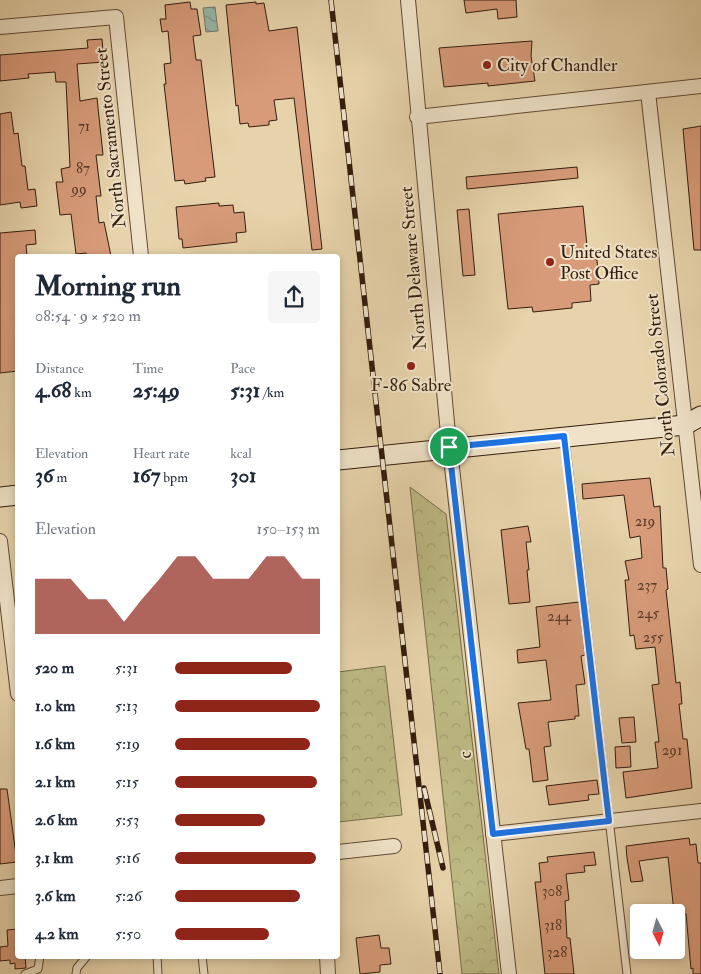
<!DOCTYPE html>
<html lang="en">
<head>
<meta charset="utf-8">
<style>
  :root { --surface:#fff; --page:#f6f6f7; --text:#1f2937; --muted:#747a83; --accent:#8f2418 }
  body { margin:0; font-family:"IM FELL Double Pica",serif; background:var(--page); color:var(--text); height:100vh; display:flex; flex-direction:column; font-size:19px; white-space:nowrap }
  * { box-sizing:border-box; margin:0 }
  p { font-size:16px; color:var(--muted) }
  .icon { flex:none; width:28px; height:28px; fill:none; stroke:currentColor; stroke-width:2; stroke-linecap:round; stroke-linejoin:round }
  .map { position:relative; flex:1; overflow:hidden }
  .details { position:absolute; left:15px; top:254px; width:325px; height:705px; display:flex; flex-direction:column; background:var(--surface); border-radius:5px; box-shadow:0 2px 8px #0003 }
  .details>* { flex:none }
  .needle { width:32px; rotate:174deg }
  .controls { position:absolute; left:630px; top:904px; display:grid; gap:10px }
  .controls a { display:grid; place-items:center; width:55px; height:55px; border-radius:5px; background:var(--surface); box-shadow:0 2px 8px #0003; font-size:25px }
  .pin { position:absolute; display:grid; place-items:center; width:42px; height:42px; color:#fff; margin:-21px; border:2px solid #fff; border-radius:50%; box-shadow:0 1px 5px #0007 }
  .round { display:grid; place-items:center; flex:none; width:52px; height:52px; border-radius:5px; background:var(--page) }
  .summary { display:flex; align-items:center; justify-content:space-between; height:85px; padding:0 20px }
  h1 { font-size:28px; font-weight:700; line-height:38px }
  .stats { display:grid; grid-template-columns:repeat(3,1fr); gap:8px; height:85px; padding:5px 20px }
  .stats div { display:grid; align-content:center }
  .stats b { font-size:21px; font-weight:700 }
  .stats small { font-size:14px; font-weight:400 }
  .stats p { font-size:14px }
  .chart { height:140px; padding:10px 20px }
  .chart p { display:flex; justify-content:space-between }
  .chart svg { width:100%; height:90px; margin-top:5px; fill:var(--accent); opacity:.7 }
  ul { padding:0 20px; list-style:none; font-size:16px }
  li { display:grid; grid-template-columns:80px 60px 1fr; align-items:center; height:38px }
  li i { height:12px; border-radius:6px; background:var(--accent) }
  .map>svg:first-child { display:block }
  .park { fill:url(#park-crowns); stroke:#786c48 }
  .water { fill:url(#water-waves); stroke:#6f7a6b }
  .building { fill:#d79b79; stroke:#341d0d }
  .lines { fill:none; stroke-linecap:round; stroke-linejoin:round }
  .lane-casing { stroke:#614a34; stroke-width:9 }
  .street-casing { stroke:#614a34; stroke-width:16 }
  .secondary-casing { stroke:#341d0d; stroke-width:21 }
  .lane { stroke:#efe2c8; stroke-width:7 }
  .street { stroke:#efe2c8; stroke-width:14 }
  .secondary { stroke:#efe2c8; stroke-width:19 }
  .rail-casing { stroke:#341d0d; stroke-width:5.5 }
  .rail { stroke:#efe2c8; stroke-width:4; stroke-dasharray:11; stroke-linecap:butt }
  .route-casing { stroke:#fff; stroke-width:10 }
  .route { stroke:#1a73e8; stroke-width:6 }
  .poi-dot { fill:#8f2418; stroke:#efe2c8; stroke-width:2 }
  .labels { text-anchor:middle; stroke-width:4; stroke-linejoin:round; paint-order:stroke }
  .number-label { font-size:15px; fill:#5d3c28 }
  .poi-label { font-size:18px; fill:#341d0d; stroke:#efe2c8; text-anchor:start }
  .street-label { font-size:18px; fill:#341d0d; stroke:#efe2c8 }
</style>
</head>
<body>
<div class="map">
<svg width="701" height="974" viewBox="0 0 701 974">
  <defs>
    <pattern id="park-crowns" width="20" height="18" patternUnits="userSpaceOnUse" patternTransform="scale(1.25)"><rect width="20" height="18" fill="#bdba84"/><path d="M2 6a3 3 0 1 1 6 0M12 15a3 3 0 1 1 6 0" fill="none" stroke="#a39f71"/></pattern>
    <pattern id="water-waves" width="16" height="10" patternUnits="userSpaceOnUse" patternTransform="scale(1.25)"><rect width="16" height="10" fill="#97b8a9"/><path d="M0 5q4-4 8 0t8 0" fill="none" stroke="#7c9588"/></pattern>
  </defs>
  <rect width="100%" height="100%" fill="#e7d3ab"/>
  <filter id="stains"><feTurbulence type="fractalNoise" baseFrequency=".004" numOctaves="4"/><feColorMatrix values="0 0 0 0 .2 0 0 0 0 .09 0 0 0 0 .02 0 0 0 .5 -.17"/></filter>
  <radialGradient id="worn" r=".72"><stop offset=".6" stop-color="#630" stop-opacity="0"/><stop offset="1" stop-color="#630" stop-opacity=".3"/></radialGradient>
  <g class="park">
    <polygon points="410,487 446,514 499,974 462,974"/>
    <polygon points="385,666 402,815 338,822 338,672"/>
  </g>
  <polygon class="water" points="215,7 218,31 206,32 203,8"/>
  <g class="building">
    <polygon points="464,0 516,0 517,17 498,19 497,9 466,13"/>
    <polygon points="190,2 191,9 197,9 201,35 193,36 196,60 201,60 215,177 205,178 206,181 185,184 184,180 175,181 164,84 166,84 164,64 171,63 168,31 162,32 160,19 166,19 165,5"/>
    <polygon points="256,2 256,4 264,3 269,31 297,27 322,249 312,250 294,98 274,100 277,120 269,121 269,125 249,127 248,123 240,124 238,105 236,106 226,5"/>
    <polygon points="102,39 104,62 77,64 80,101 97,98 103,155 96,155 101,196 96,196 99,223 104,222 111,256 87,256 86,253 76,254 71,214 60,215 56,182 63,182 61,169 70,167 66,82 56,82 55,72 28,74 29,78 0,81 0,55 88,48 87,40"/>
    <polygon points="532,41 531,56 535,81 488,86 488,83 444,87 439,48"/>
    <polygon points="11,112 14,134 18,133 22,166 25,166 28,190 35,189 37,206 21,208 20,202 0,205 0,114"/>
    <polygon points="701,126 701,250 694,250 683,129"/>
    <polygon points="577,167 578,178 467,189 466,177"/>
    <polygon points="219,203 219,206 233,205 234,213 244,212 246,232 236,233 237,242 183,248 182,239 179,239 176,207"/>
    <polygon points="583,206 588,256 597,260 599,284 590,285 591,301 572,303 572,308 533,312 532,307 508,309 498,214"/>
    <polygon points="469,209 475,275 463,276 457,210"/>
    <polygon points="35,230 36,244 26,245 27,256 18,256 18,371 0,373 0,233"/>
    <polygon points="650,478 654,507 660,506 663,568 666,568 668,589 666,590 676,683 680,682 682,704 679,704 683,739 687,739 692,788 626,798 623,772 658,768 655,742 659,742 652,685 659,684 655,647 636,649 634,635 630,636 625,580 629,580 625,561 642,558 640,536 630,538 624,495 583,499 582,484"/>
    <polygon points="528,526 531,542 526,542 529,570 527,570 530,602 509,604 501,530"/>
    <polygon points="579,602 585,655 581,656 585,684 576,685 579,716 575,716 575,719 548,722 551,746 544,747 548,780 533,782 529,749 526,749 518,703 551,700 546,660 518,663 517,650 540,647 536,607"/>
    <polygon points="634,717 636,742 622,743 619,718"/>
    <polygon points="630,746 631,767 616,768 615,747"/>
    <polygon points="597,780 599,794 588,795 589,800 549,805 546,786"/>
    <polygon points="0,789 7,789 17,862 0,864"/>
    <polygon points="689,838 690,845 696,844 698,863 701,863 701,974 693,974 693,968 691,969 686,914 676,915 674,912 668,857 639,861 643,881 631,882 627,858 626,846"/>
    <polygon points="594,852 596,865 584,866 585,872 566,874 569,900 565,901 567,938 570,938 574,974 545,974 535,882 541,882 539,863 548,862 547,857"/>
    <polygon points="18,929 18,956 25,956 26,968 15,969 15,963 10,964 10,960 0,961 0,947 8,946 7,930"/>
    <polygon points="379,935 381,948 389,948 391,964 380,965 380,972 360,974 356,938"/>
  </g>
  <g class="lines">
    <g class="lane-casing">
      <g id="lane">
        <polyline points="565,439 627,974"/>
        <polyline points="157,956 158,974"/>
        <polyline points="202,956 204,974"/>
        <polyline points="25,974 38,969 40,956"/>
        <polyline points="76,974 77,968 87,956"/>
      </g>
    </g>
    <g class="street-casing">
      <g id="street">
        <polyline points="408,0 447,423 509,974"/>
        <polyline points="0,27 116,17 141,256"/>
        <polyline points="648,92 701,565"/>
        <polyline points="417,117 701,86"/>
        <polyline points="0,541 18,694"/>
        <polyline points="493,834 701,811"/>
        <polyline points="338,852 394,846"/>
        <polyline points="0,888 18,886"/>
        <polyline points="327,956 328,974"/>
      </g>
    </g>
    <g class="secondary-casing">
      <g id="secondary">
        <polyline points="338,460 685,425 701,416"/>
        <polyline points="0,497 18,495"/>
      </g>
    </g>
    <use href="#lane" class="lane"/>
    <use href="#street" class="street"/>
    <use href="#secondary" class="secondary"/>
    <g class="rail-casing">
      <g id="rail">
        <polyline points="331,0 440,974"/>
        <polyline points="424,788 443,868"/>
      </g>
    </g>
    <use href="#rail" class="rail"/>
  </g>
  <g class="lines">
    <g class="route-casing">
      <polygon id="route" points="564,436 609,821 493,834 449,447"/>
    </g>
    <use href="#route" class="route"/>
  </g>
  <g class="poi-dot">
    <circle cx="487" cy="65" r="5"/>
    <circle cx="550" cy="262" r="5"/>
    <circle cx="411" cy="366" r="5"/>
  </g>
  <g class="labels">
    <g class="number-label">
      <text x="84" y="131">71</text>
      <text x="83" y="173">87</text>
      <text x="79" y="194">99</text>
      <text x="645" y="526">219</text>
      <text x="647" y="590">237</text>
      <text x="648" y="618">245</text>
      <text x="559" y="621">244</text>
      <text x="653" y="642">255</text>
      <text x="672" y="755">291</text>
      <text x="552" y="896">308</text>
      <text x="553" y="930">318</text>
      <text x="557" y="957">328</text>
    </g>
    <g class="poi-label">
      <text x="497" y="71">City of Chandler</text>
      <text x="560" y="258">United States<tspan x="560" dy="21">Post Office</tspan></text>
      <text x="411" y="391" text-anchor="middle">F-86 Sabre</text>
    </g>
    <g class="street-label">
      <text transform="translate(110 138) rotate(-96)" y="6">North Sacramento Street</text>
      <text transform="translate(413 268) rotate(-95)" y="6">North Delaware Street</text>
      <text transform="translate(660 375) rotate(-96)" y="6">North Colorado Street</text>
      <text transform="translate(465 755) rotate(-96)" y="6">c</text>
    </g>
  </g>
  <rect width="100%" height="100%" filter="url(#stains)"/>
  <rect width="100%" height="100%" fill="url(#worn)"/>
</svg>
<div class="controls">
<a><svg class="needle" viewBox="-14 -14 28 28"><path d="M0-13l5 13h-10z" fill="#e53935"/><path d="M0 13l5-13h-10z" fill="#747a83"/></svg></a>
</div>
<div class="pin" style="left:449px;top:447px;background:#1e9e55"><svg class="icon" aria-label="arrive" viewBox="0 0 24 24"><path d="M6 21V4h12l-3 4 3 4H6"/></svg></div>
<section class="details">
<div class="summary"><div><h1>Morning run</h1><p>08:54 · 9 × 520 m</p></div><a class="round"><svg class="icon" aria-label="share" viewBox="0 0 24 24"><path d="M12 15V3M7 8l5-5 5 5M5 13v7h14v-7"/></svg></a></div>
<div class="stats">
<div><p>Distance</p><b>4.68<small> km</small></b></div>
<div><p>Time</p><b>25:49</b></div>
<div><p>Pace</p><b>5:31<small> /km</small></b></div>
</div>
<div class="stats">
<div><p>Elevation</p><b>36<small> m</small></b></div>
<div><p>Heart rate</p><b>167<small> bpm</small></b></div>
<div><p>kcal</p><b>301</b></div>
</div>
<div class="chart"><p><span>Elevation</span>150–153 m</p>
<svg viewBox="0 0 160 44" preserveAspectRatio="none"><path d="M0 44V17L10 17L20 17L30 27L40 27L50 38L60 27L70 17L80 6L90 6L100 17L110 17L120 17L130 6L140 6L150 17L160 17V44z"/></svg>
</div>
<ul>
<li><b>520 m</b>5:31<i style="width:81%"></i></li>
<li><b>1.0 km</b>5:13<i style="width:100%"></i></li>
<li><b>1.6 km</b>5:19<i style="width:93%"></i></li>
<li><b>2.1 km</b>5:15<i style="width:98%"></i></li>
<li><b>2.6 km</b>5:53<i style="width:62%"></i></li>
<li><b>3.1 km</b>5:16<i style="width:97%"></i></li>
<li><b>3.6 km</b>5:26<i style="width:86%"></i></li>
<li><b>4.2 km</b>5:50<i style="width:65%"></i></li>
</ul>
</section>
</div>
</body>
</html>
